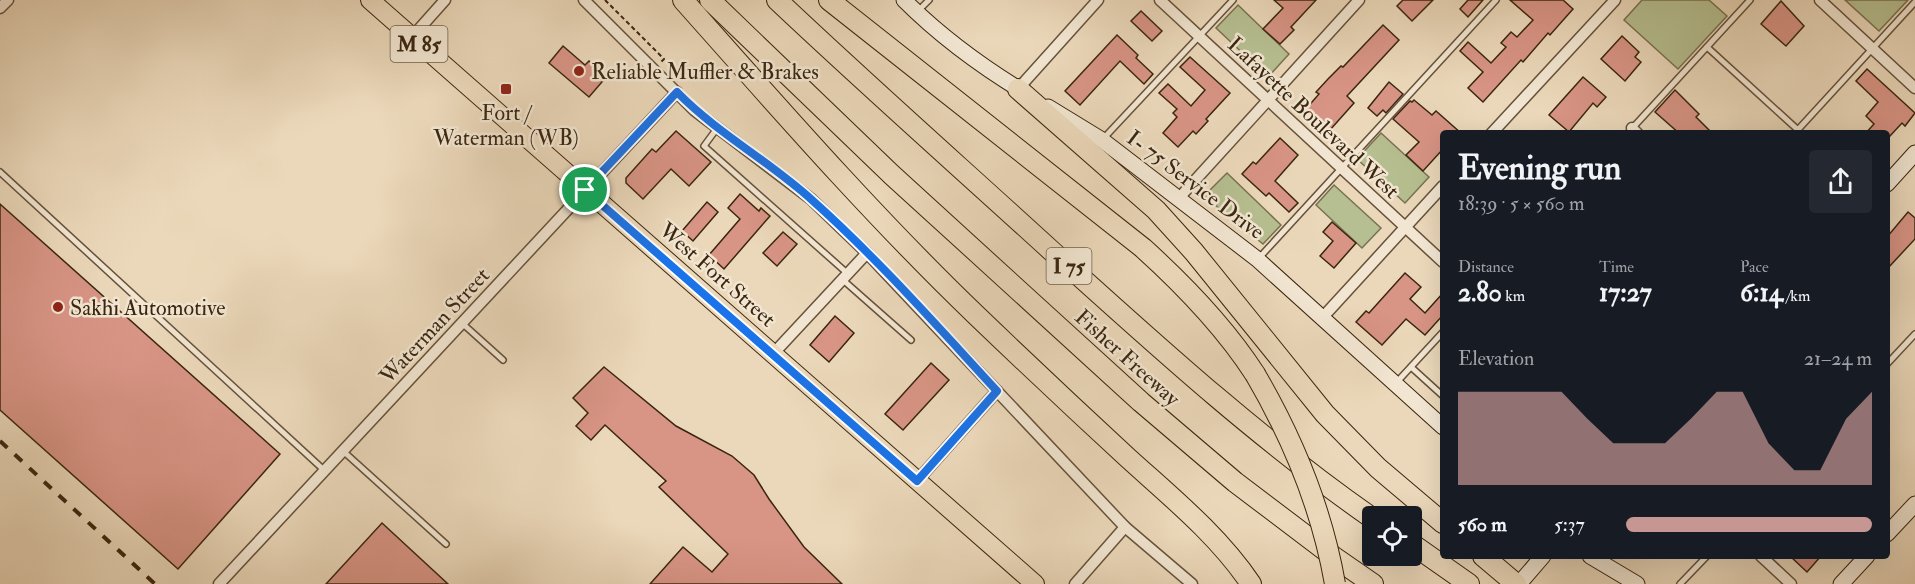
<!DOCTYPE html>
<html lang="en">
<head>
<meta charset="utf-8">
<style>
  :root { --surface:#171b24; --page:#242831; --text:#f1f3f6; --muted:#9ea1a6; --accent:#c59692 }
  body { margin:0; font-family:"IM FELL Double Pica",serif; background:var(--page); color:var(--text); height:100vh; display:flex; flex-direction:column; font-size:22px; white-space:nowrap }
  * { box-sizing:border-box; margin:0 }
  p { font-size:20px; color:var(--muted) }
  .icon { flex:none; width:33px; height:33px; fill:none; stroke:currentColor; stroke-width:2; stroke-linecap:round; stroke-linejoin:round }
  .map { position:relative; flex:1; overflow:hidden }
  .details { position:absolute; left:1440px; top:130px; width:450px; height:429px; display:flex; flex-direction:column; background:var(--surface); border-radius:6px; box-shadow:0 6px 24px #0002 }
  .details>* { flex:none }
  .fabs { position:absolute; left:1362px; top:506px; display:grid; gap:12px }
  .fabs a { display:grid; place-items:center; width:60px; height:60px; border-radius:6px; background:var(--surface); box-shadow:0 6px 24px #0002; font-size:30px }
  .pin { position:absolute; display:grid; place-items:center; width:51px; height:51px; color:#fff; margin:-26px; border:3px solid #fff; border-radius:50%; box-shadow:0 2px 6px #0007 }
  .round { display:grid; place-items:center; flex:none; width:63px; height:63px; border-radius:6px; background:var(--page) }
  .headline { display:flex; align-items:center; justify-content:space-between; height:102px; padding:0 18px }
  h1 { font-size:33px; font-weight:800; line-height:45px }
  .figures { display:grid; grid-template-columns:repeat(3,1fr); gap:9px; height:102px; padding:6px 18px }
  .figures div { display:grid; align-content:center }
  .figures b { font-size:26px; font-weight:800 }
  .figures small { font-size:16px; font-weight:400 }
  .figures p { font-size:16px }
  .chart { height:168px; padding:12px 18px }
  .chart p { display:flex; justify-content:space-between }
  .chart svg { width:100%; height:108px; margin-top:6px; fill:var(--accent); opacity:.7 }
  ul { padding:0 18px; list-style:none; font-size:20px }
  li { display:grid; grid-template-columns:96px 72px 1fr; align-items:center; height:45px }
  li i { height:15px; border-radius:8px; background:var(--accent) }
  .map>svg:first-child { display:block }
  .green { fill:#b6bf91; stroke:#787250; stroke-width:1.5 }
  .building { fill:#d89485; stroke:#3a2610; stroke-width:1.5 }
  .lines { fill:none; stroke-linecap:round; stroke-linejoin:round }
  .lane-casing { stroke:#66523a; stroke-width:8 }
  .street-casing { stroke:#66523a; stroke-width:13 }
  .secondary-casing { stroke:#3a2610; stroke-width:17 }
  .primary-casing { stroke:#3a2610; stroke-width:20 }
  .highway-casing { stroke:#3a2610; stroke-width:22 }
  .path { stroke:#3a2610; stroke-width:2; stroke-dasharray:4.5 3; stroke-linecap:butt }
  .lane { stroke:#f2e6d2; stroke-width:5 }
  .street { stroke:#f2e6d2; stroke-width:10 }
  .secondary { stroke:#f2e6d2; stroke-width:15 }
  .primary { stroke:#ebd8ba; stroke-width:18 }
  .highway { stroke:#ebd8ba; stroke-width:20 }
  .rail { stroke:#3a2610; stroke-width:4; stroke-dasharray:10 10; stroke-linecap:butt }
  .highway-bridge-casing { stroke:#3a2610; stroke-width:22; stroke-linecap:butt }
  .highway-bridge { stroke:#ebd8ba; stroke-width:20 }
  .route-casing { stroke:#fff; stroke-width:12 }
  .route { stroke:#1a73e8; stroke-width:8 }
  .poi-dot { fill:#8f2418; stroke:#f2e6d2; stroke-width:2 }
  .labels { text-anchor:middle; stroke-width:5; stroke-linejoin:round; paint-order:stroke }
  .shield { fill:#f2e6d2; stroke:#71604a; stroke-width:1.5 }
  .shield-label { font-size:21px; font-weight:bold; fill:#3a2610 }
  .poi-label { font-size:22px; fill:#3a2610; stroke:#f2e6d2; text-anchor:start }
  .street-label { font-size:22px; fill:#3a2610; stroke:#f2e6d2 }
</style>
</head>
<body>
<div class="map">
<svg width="1915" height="584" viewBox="0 0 1915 584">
  <rect width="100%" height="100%" fill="#ebd8ba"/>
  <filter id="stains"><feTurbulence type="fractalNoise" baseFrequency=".00333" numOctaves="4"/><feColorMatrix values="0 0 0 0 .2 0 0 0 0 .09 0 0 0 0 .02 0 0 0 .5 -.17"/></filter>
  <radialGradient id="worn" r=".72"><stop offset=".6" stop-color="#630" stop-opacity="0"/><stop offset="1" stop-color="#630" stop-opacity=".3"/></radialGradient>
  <g class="green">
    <polygon points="1642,0 1709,0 1727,16 1678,69 1624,20"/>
    <polygon points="1845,0 1908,0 1879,31"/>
    <polygon points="1238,5 1289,54 1268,77 1216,28"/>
    <polygon points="1381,133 1429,177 1405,203 1357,159"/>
    <polygon points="1227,173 1281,225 1263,244 1204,196"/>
    <polygon points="1334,185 1381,228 1362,248 1316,205"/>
  </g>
  <g class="building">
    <polygon points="1274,0 1316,0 1291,27 1294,30 1280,44 1263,29 1283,8"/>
    <polygon points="1403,0 1433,0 1412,21 1397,6"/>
    <polygon points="1468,0 1483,0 1468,17 1460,9"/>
    <polygon points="1510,0 1563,0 1573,9 1550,35 1548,33 1523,62 1521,60 1483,102 1468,88 1483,72 1460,51 1468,42 1491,63 1506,47 1501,43 1511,32 1517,37 1533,20"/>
    <polygon points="1781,1 1804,26 1786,46 1761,24"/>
    <polygon points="1141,11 1162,31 1152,41 1131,21"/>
    <polygon points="1383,25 1399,40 1347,96 1354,103 1330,130 1306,109 1319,94 1316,92 1328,79 1341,66 1343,67"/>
    <polygon points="1117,35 1138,55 1136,58 1153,74 1144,84 1120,61 1080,105 1065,91"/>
    <polygon points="1622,36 1639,52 1635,57 1641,62 1625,81 1601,59"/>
    <polygon points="563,46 585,65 589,61 607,76 589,97 549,63"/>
    <polygon points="1190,57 1230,93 1206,119 1208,121 1196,134 1193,131 1178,147 1163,133 1177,117 1173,113 1177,109 1159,93 1168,84 1191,106 1205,90 1180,67"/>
    <polygon points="1867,69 1915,113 1905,126 1902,123 1889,137 1887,134 1865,134 1874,124 1866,116 1878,102 1856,81"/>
    <polygon points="1583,77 1606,97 1597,107 1593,103 1569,132 1549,115"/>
    <polygon points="1389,82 1403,94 1386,113 1383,110 1377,116 1368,108"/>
    <polygon points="1675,90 1699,114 1696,117 1713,134 1680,134 1655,112"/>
    <polygon points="1414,100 1432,115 1436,111 1462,134 1443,134 1443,149 1423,171 1406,155 1419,142 1393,119 1410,101 1412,102"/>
    <polygon points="676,131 711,162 689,186 671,169 643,199 626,183 626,178 652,149 656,152"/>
    <polygon points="1280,138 1298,155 1275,181 1298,203 1289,212 1269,193 1266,196 1242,174 1253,162 1256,164"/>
    <polygon points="740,194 759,211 761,208 770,216 724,269 709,255 740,219 728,208"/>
    <polygon points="707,202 718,212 693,241 682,231"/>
    <polygon points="0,204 280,454 178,569 0,410"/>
    <polygon points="1908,212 1915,218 1915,239 1887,269 1887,237"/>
    <polygon points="1332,222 1356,243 1334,268 1320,256 1333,241 1323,232"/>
    <polygon points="783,232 797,244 777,266 763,253"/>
    <polygon points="1405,273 1421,287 1410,299 1425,313 1443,293 1443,315 1425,335 1406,319 1382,345 1356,322 1366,311 1369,313"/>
    <polygon points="835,316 854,333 829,362 810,345"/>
    <polygon points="931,363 949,380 903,430 885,414"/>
    <polygon points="604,367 676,426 732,456 754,475 769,499 804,547 842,584 650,584 683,547 712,572 728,554 659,487 666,481 605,425 591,440 576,426 588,413 573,398"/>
    <polygon points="382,523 448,584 326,584"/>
    <polygon points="1790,556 1821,556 1807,572"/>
  </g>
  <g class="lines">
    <g class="lane-casing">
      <g id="lane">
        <polyline points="918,11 929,0"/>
        <polyline points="1707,47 1798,130"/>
        <polyline points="718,127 704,146 847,273"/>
        <polyline points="1627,134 1750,0"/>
        <polyline points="1794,134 1915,2"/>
        <polyline points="1103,139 1233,0"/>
        <polyline points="0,172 325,471"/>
        <polyline points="1259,258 1496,0"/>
        <polyline points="843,280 911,340"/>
        <polyline points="463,324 503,360"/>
        <polyline points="1887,364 1915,334"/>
        <polyline points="1411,367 1443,396"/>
        <polyline points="1396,383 1443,332"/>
        <polyline points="343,451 446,544"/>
        <polyline points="1680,584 1707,556"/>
      </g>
    </g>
    <g class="street-casing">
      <g id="street">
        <polyline points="584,0 694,110 811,199 867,253 1125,527 1192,584"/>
        <polyline points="1160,0 1443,262"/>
        <polyline points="1820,0 1915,88"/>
        <polyline points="0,8 8,0"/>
        <polyline points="412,37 445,0"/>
        <polyline points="1018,89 1098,0"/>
        <polyline points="1632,128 1638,134"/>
        <polyline points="1491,134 1615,0"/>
        <polyline points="1179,198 1359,0"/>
        <polyline points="1323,317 1443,186"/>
        <polyline points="773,354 867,253"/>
        <polyline points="917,481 997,391"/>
        <polyline points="1761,556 1791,584"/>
        <polyline points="219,584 677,92"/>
        <polyline points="1075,584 1125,527"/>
      </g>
    </g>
    <g class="secondary-casing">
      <g id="secondary">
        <path d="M904 0C941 37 982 67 1027 94"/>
        <polyline points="1048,107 1102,140 1257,259 1443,427"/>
        <polyline points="1887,184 1915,153"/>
        <polyline points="1887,534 1915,504"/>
        <polyline points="1590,556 1637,584"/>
        <polyline points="1519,584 1543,556"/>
        <polyline points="1841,584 1867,556"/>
      </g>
    </g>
    <g class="primary-casing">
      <polyline id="primary" points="370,0 1035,584"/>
    </g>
    <g class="highway-casing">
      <g id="highway">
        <path d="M683 0C778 107 873 216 976 315 1026 363 1077 411 1128 458 1171 497 1218 535 1251 584"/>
        <polyline points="710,0 892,175 1141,402 1235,482 1334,557 1373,584"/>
        <path d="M777 0C868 86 962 169 1055 254 1157 346 1259 439 1372 518"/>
        <path d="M829 0 1143 248C1185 286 1224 326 1255 374"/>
        <polyline points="1018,89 1156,210 1194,252 1325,414 1378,468 1443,523"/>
        <polyline points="1412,544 1469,584"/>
        <polyline points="1483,556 1516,584"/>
      </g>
    </g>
    <polyline class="path" points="605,0 664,59 661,62"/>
    <use href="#lane" class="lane"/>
    <use href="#street" class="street"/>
    <use href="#secondary" class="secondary"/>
    <use href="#primary" class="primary"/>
    <use href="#highway" class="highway"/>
    <polyline class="rail" points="0,441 155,584"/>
    <g class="highway-bridge-casing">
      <path id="highway-bridge" d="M1255 374C1293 439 1322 509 1335 584"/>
    </g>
    <use href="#highway-bridge" class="highway-bridge"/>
  </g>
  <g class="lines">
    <g class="route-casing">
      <path id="route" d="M677 92C717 133 769 161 812 200 878 259 937 326 997 391L917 481 585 190Z"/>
    </g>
    <use href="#route" class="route"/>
  </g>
  <g class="poi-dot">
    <circle cx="579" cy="71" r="6"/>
    <rect x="500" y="83" width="12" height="12" rx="3"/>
    <circle cx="58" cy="307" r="6"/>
  </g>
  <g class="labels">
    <g class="shield">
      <rect x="390.5" y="26" width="57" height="36" rx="4.5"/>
      <rect x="1046.5" y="248" width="45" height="36" rx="4.5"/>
    </g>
    <g class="shield-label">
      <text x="419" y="51">M 85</text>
      <text x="1069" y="273">I 75</text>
    </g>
    <g class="poi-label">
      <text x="591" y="79">Reliable Muffler &amp; Brakes</text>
      <text x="506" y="120" text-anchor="middle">Fort /<tspan x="506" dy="25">Waterman (WB)</tspan></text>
      <text x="70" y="315">Sakhi Automotive</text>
    </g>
    <g class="street-label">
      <text transform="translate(1314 117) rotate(43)" y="8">Lafayette Boulevard West</text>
      <text transform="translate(1196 184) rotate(37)" y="8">I- 75 Service Drive</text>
      <text transform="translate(718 274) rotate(41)" y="8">West Fort Street</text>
      <text transform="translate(434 325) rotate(-47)" y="8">Waterman Street</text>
      <text transform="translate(1128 357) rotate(42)" y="8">Fisher Freeway</text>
    </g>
  </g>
  <rect width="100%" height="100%" filter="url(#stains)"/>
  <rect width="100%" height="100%" fill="url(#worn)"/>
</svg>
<div class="fabs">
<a><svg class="icon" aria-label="locate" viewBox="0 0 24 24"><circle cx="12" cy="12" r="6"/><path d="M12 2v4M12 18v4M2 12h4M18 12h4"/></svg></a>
</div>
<div class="pin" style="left:585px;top:190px;background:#1e9e55"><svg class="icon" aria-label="arrive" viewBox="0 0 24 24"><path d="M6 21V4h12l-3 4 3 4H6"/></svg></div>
<section class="details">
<div class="headline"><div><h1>Evening run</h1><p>18:39 · 5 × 560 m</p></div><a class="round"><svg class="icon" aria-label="share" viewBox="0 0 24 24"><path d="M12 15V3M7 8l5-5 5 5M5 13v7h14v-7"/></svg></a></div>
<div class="figures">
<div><p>Distance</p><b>2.80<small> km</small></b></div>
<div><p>Time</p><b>17:27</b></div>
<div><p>Pace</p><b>6:14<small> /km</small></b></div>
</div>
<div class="chart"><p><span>Elevation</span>21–24 m</p>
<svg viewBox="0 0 160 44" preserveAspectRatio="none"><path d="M0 44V6L10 6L20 6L30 6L40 6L50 17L60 27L70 27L80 27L90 17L100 6L110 6L120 27L130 38L140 38L150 17L160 6V44z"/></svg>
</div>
<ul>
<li><b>560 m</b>5:37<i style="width:100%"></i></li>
</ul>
</section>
</div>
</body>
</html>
